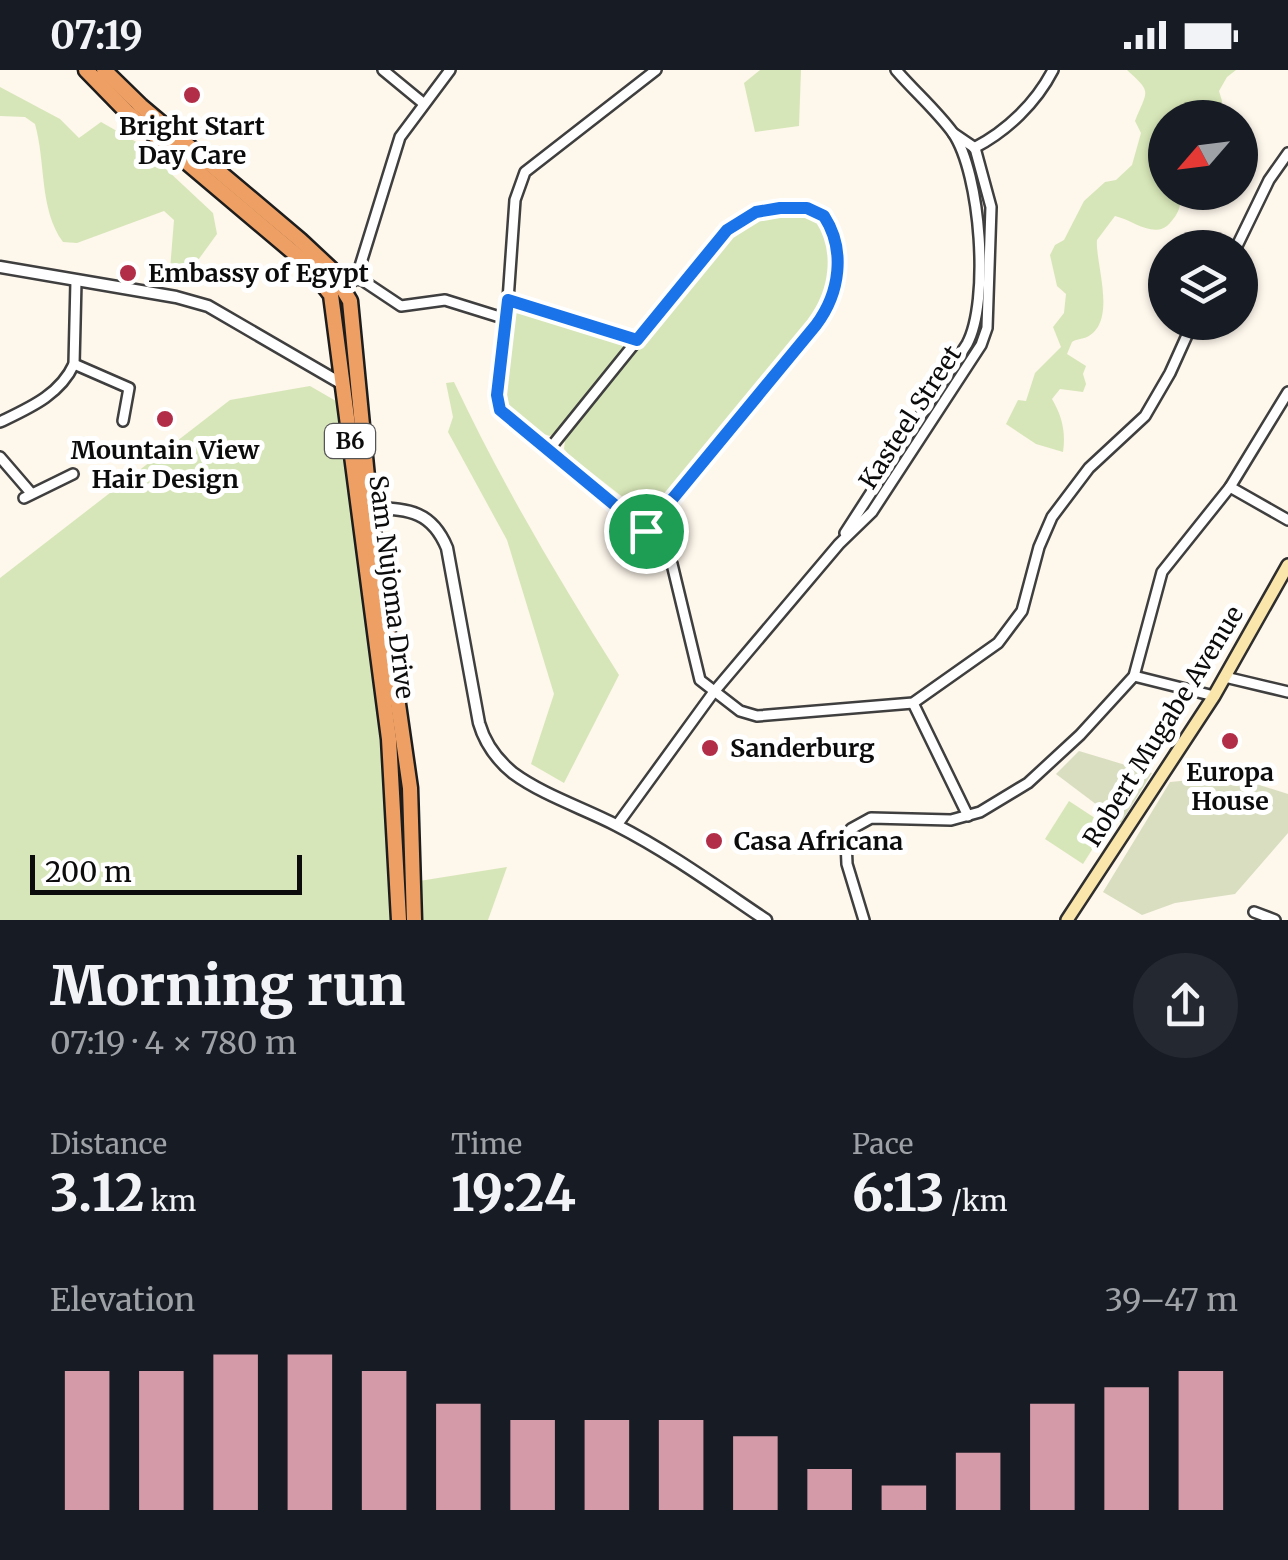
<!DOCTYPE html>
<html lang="en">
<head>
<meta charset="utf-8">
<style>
  :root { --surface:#171b24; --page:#242831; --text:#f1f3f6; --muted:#9ea1a6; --accent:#d59aa8 }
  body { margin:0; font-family:Merriweather,serif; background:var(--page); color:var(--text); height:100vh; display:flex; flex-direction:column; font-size:38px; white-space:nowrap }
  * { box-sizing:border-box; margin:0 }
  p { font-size:32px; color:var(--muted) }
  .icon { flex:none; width:55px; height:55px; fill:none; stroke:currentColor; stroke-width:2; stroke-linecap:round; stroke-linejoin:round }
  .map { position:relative; height:850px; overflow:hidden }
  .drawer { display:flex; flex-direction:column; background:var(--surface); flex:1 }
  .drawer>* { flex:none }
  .needle { width:65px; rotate:242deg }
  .fabs { position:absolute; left:1148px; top:30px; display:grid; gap:20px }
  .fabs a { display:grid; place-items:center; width:110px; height:110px; border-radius:50%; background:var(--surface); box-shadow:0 2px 8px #0004; font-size:50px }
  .scale { position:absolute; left:30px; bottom:25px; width:272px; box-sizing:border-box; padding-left:10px; border:5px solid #0c0c0c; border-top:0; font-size:28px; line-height:35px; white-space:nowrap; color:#0c0c0c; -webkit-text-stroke:8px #fff; paint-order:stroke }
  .pin { position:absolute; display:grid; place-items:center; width:85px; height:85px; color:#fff; margin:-42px; border:5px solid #fff; border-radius:50%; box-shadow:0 2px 10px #0007 }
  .round { display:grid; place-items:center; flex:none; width:105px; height:105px; border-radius:52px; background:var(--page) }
  .summary { display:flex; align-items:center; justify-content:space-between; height:170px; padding:0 50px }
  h1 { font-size:55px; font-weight:800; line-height:75px }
  .stats { display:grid; grid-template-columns:repeat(3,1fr); gap:15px; height:170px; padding:10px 50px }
  .stats div { display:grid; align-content:center }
  .stats b { font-size:50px; font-weight:800 }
  .stats small { font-size:28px; font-weight:400 }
  .stats p { font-size:28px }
  .chart { height:280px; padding:20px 50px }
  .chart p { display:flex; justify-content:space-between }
  .chart svg { width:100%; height:180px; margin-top:10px; stroke:var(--accent); stroke-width:6 }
  .status { display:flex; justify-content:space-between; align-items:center; height:70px; padding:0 50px; background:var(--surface); direction:ltr }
  .status svg { height:28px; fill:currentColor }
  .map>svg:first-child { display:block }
  .green { fill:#d7e6b8 }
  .cemetery { fill:#d8debf }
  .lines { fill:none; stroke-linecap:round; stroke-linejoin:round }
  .minor-casing { stroke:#3f3f3f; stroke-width:14 }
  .tertiary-casing { stroke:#3f3f3f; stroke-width:15 }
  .secondary-casing { stroke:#2e2e2e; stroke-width:16 }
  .trunk-casing { stroke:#1d1d1d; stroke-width:19 }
  .minor { stroke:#fff; stroke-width:9 }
  .tertiary { stroke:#fff; stroke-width:10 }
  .secondary { stroke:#fae5ab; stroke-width:11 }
  .trunk { stroke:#eea064; stroke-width:14 }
  .route-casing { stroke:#fff; stroke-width:20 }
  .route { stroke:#1a73e8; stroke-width:12 }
  .poi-dot { fill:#b22d48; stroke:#fff; stroke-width:4 }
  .labels { text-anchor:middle; stroke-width:10; stroke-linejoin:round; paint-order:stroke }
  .shield { fill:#fff; stroke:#555; stroke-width:2.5 }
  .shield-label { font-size:22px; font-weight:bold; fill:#0c0c0c }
  .poi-label { font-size:25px; font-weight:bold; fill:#0c0c0c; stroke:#fff }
  .street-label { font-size:25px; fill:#0c0c0c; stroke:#fff }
</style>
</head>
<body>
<div class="status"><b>07:19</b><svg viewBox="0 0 49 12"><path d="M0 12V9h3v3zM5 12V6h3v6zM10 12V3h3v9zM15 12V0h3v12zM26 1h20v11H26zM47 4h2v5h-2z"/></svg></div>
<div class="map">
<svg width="1288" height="850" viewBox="0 0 1288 850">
  <rect width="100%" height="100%" fill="#fef7ec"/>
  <g class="green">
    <polygon points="760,0 801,0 799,56 755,62 744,13"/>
    <path d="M1127 0H1236L1227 7 1219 21 1222 31 1218 47 1165 48V122L1181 123C1181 136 1179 143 1170 153 1155 170 1133 150 1115 146L1097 170C1095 193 1118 252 1087 267 1082 269 1076 269 1072 272L1067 284 1086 296 1083 304 1086 314 1083 322 1060 319 1052 329C1062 346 1066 362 1063 382L1036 374 1006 354 1018 330 1026 331 1035 303 1061 277 1053 257 1064 243 1066 224 1057 216 1050 185 1055 175 1064 170 1084 131 1105 112 1116 110 1132 95 1141 63 1135 51C1148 19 1152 23 1127 0Z"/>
    <path d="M0 17 60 49 79 68 101 52 138 73 213 143 217 164 185 208 170 200 174 150 164 141 77 173 63 172C39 139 46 93 35 54L25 47 0 46Z"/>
    <path d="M794 143C800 144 806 143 811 145 841 156 830 224 819 246L658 439 651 443H643L569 385 564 379 565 370 732 162C753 147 769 145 794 143Z"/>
    <polygon points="526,239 615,266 622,271 623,280 556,362 550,366 540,363 507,335 504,322 512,247 518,240"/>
    <path d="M454 312C502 414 559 510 619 605L564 713 531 694 554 624 507 470 448 362 453 347 446 313Z"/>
    <polygon points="310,316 336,331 384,665 393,850 0,850 0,508 230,330"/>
    <polygon points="1069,731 1107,756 1083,794 1045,769"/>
    <polygon points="507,797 488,850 414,850 413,812"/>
  </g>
  <g class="cemetery">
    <polygon points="1079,681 1152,703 1121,753 1056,704"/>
    <polygon points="1223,707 1237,708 1288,724 1288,763 1235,824 1175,833 1142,845 1103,822 1170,712"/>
  </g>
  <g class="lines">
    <g class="minor-casing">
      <g id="minor">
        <polyline points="383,0 423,33"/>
        <path d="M974 78C1007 61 1036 33 1053 0"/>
        <polyline points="1236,178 1269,110 1288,83"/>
        <polyline points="356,209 400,67 450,0"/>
        <polyline points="342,218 356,209 362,210 401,236 445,230 506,249 508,230 637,270"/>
        <polyline points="508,230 515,130 525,102 656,0"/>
        <polyline points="506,249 497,325 503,343 663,477 672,494 700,610 740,641 757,646 913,633 998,573 1022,541 1039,477 1052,447 1089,398 1145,346 1170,303 1193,252"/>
        <polyline points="74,294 129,318 123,351"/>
        <path d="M0 352C29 338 60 325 74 294L76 211"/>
        <path d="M547 382 727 159C751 139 796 128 824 146 841 173 841 210 829 238L646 461"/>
        <polyline points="0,387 31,423"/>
        <polyline points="1230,417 1288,450"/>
        <polyline points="24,428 73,404"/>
        <path d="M845 463 967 274C990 232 981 104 953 63 937 41 914 21 896 0"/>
        <polyline points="1134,606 1214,626"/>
        <polyline points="1225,607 1288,622"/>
        <polyline points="913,633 968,746"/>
        <polyline points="617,755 713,623 839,474 872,442 981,275 987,258 991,137 975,78 953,63"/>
        <polyline points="1254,842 1275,850"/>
        <polyline points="864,850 847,794 846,771 851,759 871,748 951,750 980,742 1028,713 1080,665 1134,606 1162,502 1230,417 1288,322"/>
      </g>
    </g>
    <g class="tertiary-casing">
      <g id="tertiary">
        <polyline points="0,197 176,227 208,236 344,315"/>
        <path d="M364 437C404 440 430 437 447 478L479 653C485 674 496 689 513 703 543 725 583 738 616 755 669 782 717 817 766 850"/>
      </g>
    </g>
    <g class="secondary-casing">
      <polyline id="secondary" points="1067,850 1214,626 1288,495"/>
    </g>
    <g class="trunk-casing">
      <g id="trunk">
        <polyline points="86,0 126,41 306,193 331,225 389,669 399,850"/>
        <polyline points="104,0 141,36 300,170 331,199 350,231 370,438 410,718 414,850"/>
      </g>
    </g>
    <use href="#minor" class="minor"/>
    <use href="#tertiary" class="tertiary"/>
    <use href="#secondary" class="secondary"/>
    <use href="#trunk" class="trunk"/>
  </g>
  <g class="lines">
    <g class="route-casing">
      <path id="route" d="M780 138H807L824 146C846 180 840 223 816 255L646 461 500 340 497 325 508 230 637 270 727 160 756 142Z"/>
    </g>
    <use href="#route" class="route"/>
  </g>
  <g class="poi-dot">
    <circle cx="192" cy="25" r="10"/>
    <circle cx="128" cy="203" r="10"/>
    <circle cx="165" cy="349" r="10"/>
    <circle cx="1230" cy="671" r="10"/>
    <circle cx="710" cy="678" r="10"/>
    <circle cx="714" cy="771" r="10"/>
  </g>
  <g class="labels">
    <rect class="shield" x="325" y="354" width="50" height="34" rx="8"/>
    <g class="shield-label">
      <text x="350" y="379">B6</text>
    </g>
    <g class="poi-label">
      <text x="192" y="65">Bright Start<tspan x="192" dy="29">Day Care</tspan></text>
      <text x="148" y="212" text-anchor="start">Embassy of Egypt</text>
      <text x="165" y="389">Mountain View<tspan x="165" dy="29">Hair Design</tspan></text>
      <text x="730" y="687" text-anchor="start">Sanderburg</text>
      <text x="1230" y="711">Europa<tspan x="1230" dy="29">House</tspan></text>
      <text x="734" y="780" text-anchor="start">Casa Africana</text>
    </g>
    <g class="street-label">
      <text transform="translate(910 347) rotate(-57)" y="9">Kasteel Street</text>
      <text transform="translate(392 517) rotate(83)" y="9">Sam Nujoma Drive</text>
      <text transform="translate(1163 656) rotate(-58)" y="9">Robert Mugabe Avenue</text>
    </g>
  </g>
</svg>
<div class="fabs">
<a><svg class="needle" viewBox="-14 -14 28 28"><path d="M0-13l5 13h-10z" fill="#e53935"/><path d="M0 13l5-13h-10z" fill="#9ea1a6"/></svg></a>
<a><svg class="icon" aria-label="layers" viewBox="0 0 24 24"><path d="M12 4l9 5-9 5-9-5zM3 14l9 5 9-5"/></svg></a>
</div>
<div class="scale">200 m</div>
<div class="pin" style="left:646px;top:461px;background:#1e9e55"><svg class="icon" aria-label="arrive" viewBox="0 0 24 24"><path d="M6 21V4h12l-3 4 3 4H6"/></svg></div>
</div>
<section class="drawer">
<div class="summary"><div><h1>Morning run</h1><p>07:19 · 4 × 780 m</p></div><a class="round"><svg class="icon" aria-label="share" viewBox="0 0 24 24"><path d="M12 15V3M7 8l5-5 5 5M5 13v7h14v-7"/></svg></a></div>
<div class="stats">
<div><p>Distance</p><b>3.12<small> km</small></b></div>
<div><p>Time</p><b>19:24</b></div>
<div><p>Pace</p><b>6:13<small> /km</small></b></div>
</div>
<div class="chart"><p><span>Elevation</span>39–47 m</p>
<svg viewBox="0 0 160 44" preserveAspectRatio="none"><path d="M5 44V10M15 44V10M25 44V6M35 44V6M45 44V10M55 44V18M65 44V22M75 44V22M85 44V22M95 44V26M105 44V34M115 44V38M125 44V30M135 44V18M145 44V14M155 44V10"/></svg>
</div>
</section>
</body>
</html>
